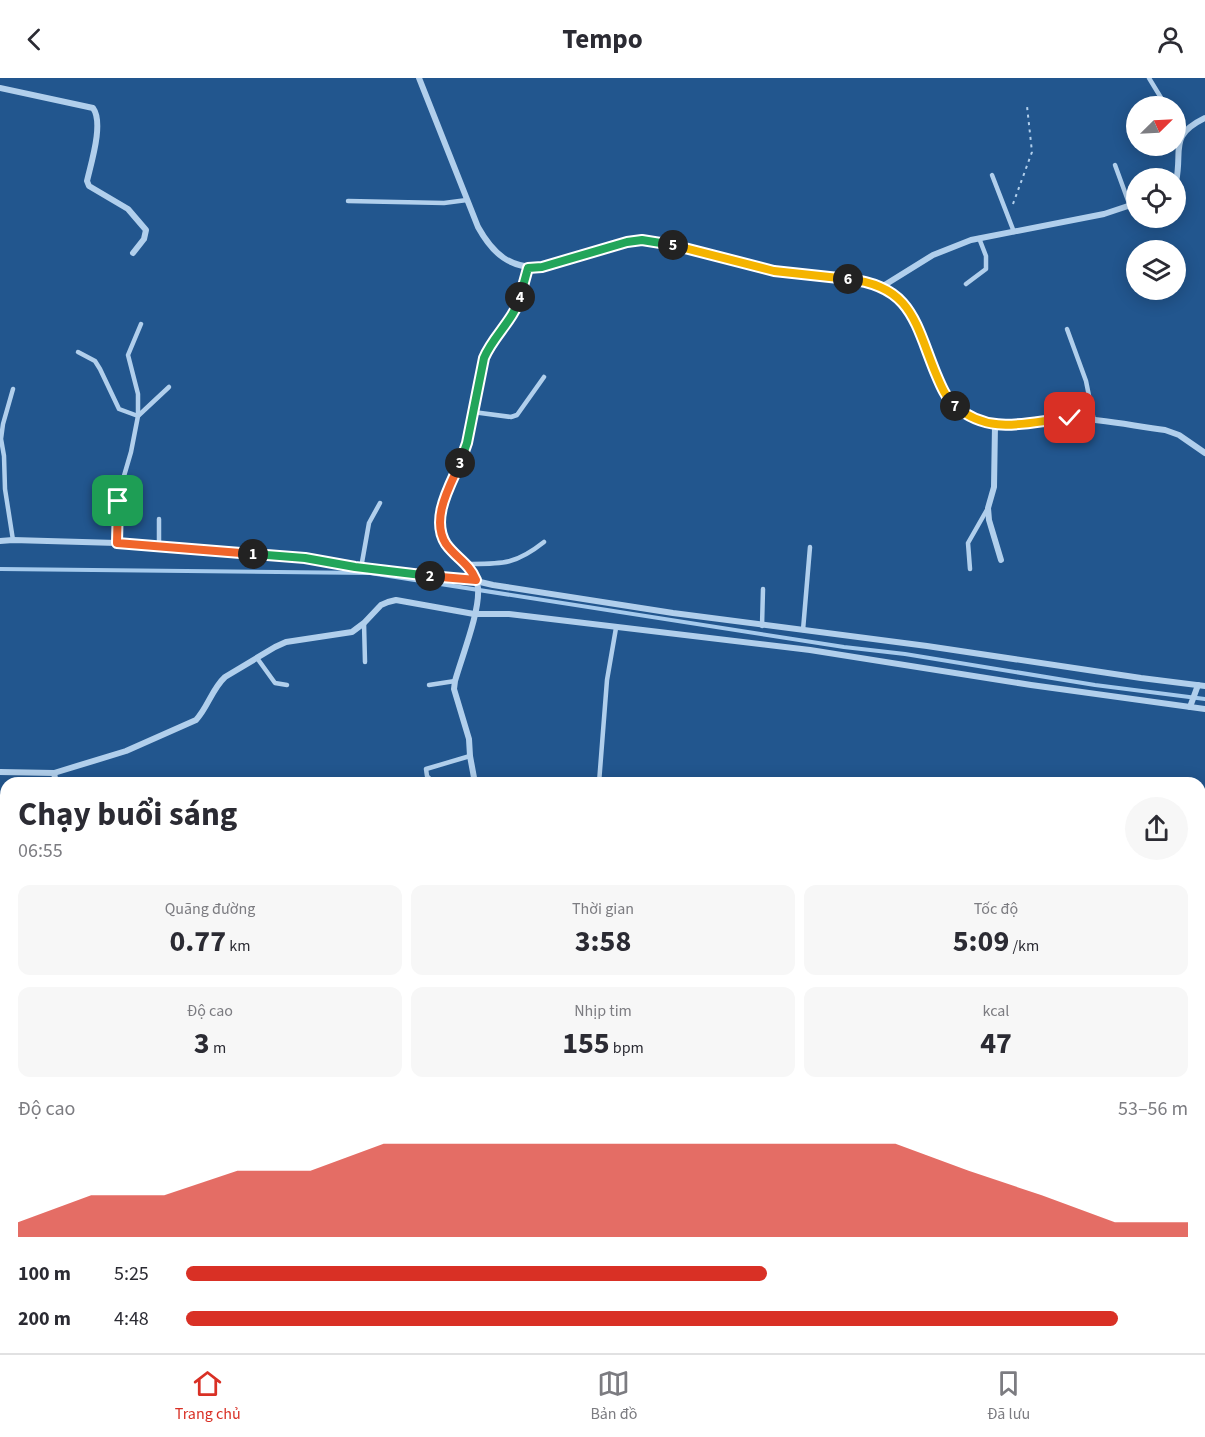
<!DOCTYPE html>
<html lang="vi">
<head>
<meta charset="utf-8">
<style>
  :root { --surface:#fff; --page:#f7f7f7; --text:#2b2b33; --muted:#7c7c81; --line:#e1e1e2; --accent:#d93025 }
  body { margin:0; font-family:"Source Sans 3",sans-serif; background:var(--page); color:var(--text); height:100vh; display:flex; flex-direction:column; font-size:22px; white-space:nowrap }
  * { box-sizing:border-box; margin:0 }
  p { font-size:20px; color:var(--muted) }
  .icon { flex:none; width:33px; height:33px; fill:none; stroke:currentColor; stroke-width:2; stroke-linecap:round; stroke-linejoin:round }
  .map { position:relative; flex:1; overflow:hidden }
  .details { position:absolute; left:0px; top:699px; width:1206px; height:576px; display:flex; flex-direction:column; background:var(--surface); border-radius:18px 18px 0 0; box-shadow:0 3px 15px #0003 }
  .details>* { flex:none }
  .needle { width:39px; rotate:66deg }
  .buttons { position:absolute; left:1126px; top:18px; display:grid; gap:12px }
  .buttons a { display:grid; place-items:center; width:60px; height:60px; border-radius:50%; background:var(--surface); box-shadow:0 3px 15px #0003; font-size:30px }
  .pin { position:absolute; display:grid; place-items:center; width:51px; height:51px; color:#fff; margin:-26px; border-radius:12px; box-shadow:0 3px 9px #0006 }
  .km { position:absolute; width:30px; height:30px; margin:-15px; border-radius:50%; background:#222; color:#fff; font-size:16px; line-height:30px; text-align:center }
  .round { display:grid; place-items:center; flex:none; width:63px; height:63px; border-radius:32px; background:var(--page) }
  .overview { display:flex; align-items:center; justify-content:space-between; height:102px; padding:0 18px }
  h1 { font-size:33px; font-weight:700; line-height:45px }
  .stats { display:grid; grid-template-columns:repeat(3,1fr); gap:9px; height:102px; padding:6px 18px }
  .stats div { display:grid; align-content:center; border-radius:12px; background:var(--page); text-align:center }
  .stats b { font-size:30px; font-weight:700 }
  .stats small { font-size:16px; font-weight:400 }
  .stats p { font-size:16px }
  .chart { height:168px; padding:12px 18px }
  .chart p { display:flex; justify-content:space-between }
  .chart svg { width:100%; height:108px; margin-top:6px; fill:var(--accent); opacity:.7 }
  ul { padding:0 18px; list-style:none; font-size:20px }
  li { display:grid; grid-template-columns:96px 72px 1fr; align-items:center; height:45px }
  li i { height:15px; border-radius:8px; background:var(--accent) }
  header { display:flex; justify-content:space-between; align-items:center; height:78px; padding:0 18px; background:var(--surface); font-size:27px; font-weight:700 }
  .dock { display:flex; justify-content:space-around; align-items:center; height:84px; border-top:2px solid var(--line); background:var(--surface); font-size:16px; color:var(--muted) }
  .dock a { display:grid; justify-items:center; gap:3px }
  .dock .current { color:var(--accent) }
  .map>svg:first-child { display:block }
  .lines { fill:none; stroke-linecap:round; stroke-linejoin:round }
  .stream { stroke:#a5caed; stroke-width:4 }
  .path { stroke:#b1cfec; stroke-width:2; stroke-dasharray:3 4.5; stroke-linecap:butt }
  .service { stroke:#b1cfec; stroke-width:4.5 }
  .minor { stroke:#b1cfec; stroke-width:6 }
  .split-1-casing { stroke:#fff; stroke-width:12 }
  .split-2-casing { stroke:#fff; stroke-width:12 }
  .split-3-casing { stroke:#fff; stroke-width:12 }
  .split-4-casing { stroke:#fff; stroke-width:12 }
  .split-5-casing { stroke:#fff; stroke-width:12 }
  .split-6-casing { stroke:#fff; stroke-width:12 }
  .split-7-casing { stroke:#fff; stroke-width:12 }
  .split-8-casing { stroke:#fff; stroke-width:12 }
  .split-1 { stroke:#f0652b; stroke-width:8 }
  .split-2 { stroke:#22a559; stroke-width:8 }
  .split-3 { stroke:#f0652b; stroke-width:8 }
  .split-4 { stroke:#22a559; stroke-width:8 }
  .split-5 { stroke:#22a559; stroke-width:8 }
  .split-6 { stroke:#f5b400; stroke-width:8 }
  .split-7 { stroke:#f5b400; stroke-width:8 }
  .split-8 { stroke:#f5b400; stroke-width:8 }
</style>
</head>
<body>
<header><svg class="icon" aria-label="back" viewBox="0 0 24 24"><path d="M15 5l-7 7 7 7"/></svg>Tempo<svg class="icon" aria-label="person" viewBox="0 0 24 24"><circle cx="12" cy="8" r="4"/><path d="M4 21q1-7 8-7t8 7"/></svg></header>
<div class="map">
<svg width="1205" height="1275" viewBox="0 0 1205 1275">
  <rect width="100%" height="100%" fill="#22568e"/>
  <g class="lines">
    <polyline class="stream" points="0,491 370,495 844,569 905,576 1095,607 1205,621"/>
    <polyline class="path" points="1013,126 1032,74 1027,28"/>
    <g class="service">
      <polyline points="1149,0 1166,28"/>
      <polyline points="1176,44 1182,54"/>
      <polyline points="1115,87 1130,128"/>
      <polyline points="992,97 1014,154"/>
      <polyline points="348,123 444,125 467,122"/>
      <polyline points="966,206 986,191 986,178 979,160"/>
      <polyline points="1067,251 1086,303 1094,343"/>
      <polyline points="78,274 95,283 100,291 119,331 138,338 169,309"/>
      <polyline points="473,334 511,339 517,337 544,299"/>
      <polyline points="13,462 5,411 4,378 1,361 3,346 13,311"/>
      <polyline points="117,465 119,415 131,374 138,338 138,316 128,277 141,246"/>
      <polyline points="159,468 159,441"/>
      <path d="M467 486C502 486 515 487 544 464"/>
      <polyline points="361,490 369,445 380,425"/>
      <polyline points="970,491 968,465 988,430"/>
      <polyline points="364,545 365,584"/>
      <polyline points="762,548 763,511"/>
      <polyline points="803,552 810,469"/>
      <polyline points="257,580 275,605 287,607"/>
      <polyline points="429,607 455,603"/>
      <polyline points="434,705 427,698 426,691 470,678"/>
      <polyline points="599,705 607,602 616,550"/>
      <polyline points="1200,1189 1205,1187"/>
      <polyline points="699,1269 703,1275"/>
      <polyline points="849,1269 852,1275"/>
    </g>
    <g class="minor">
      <path d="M419 0 478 149C493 176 510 191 542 189 579 179 618 160 657 163 683 170 709 176 736 183 749 186 762 191 776 193 803 197 861 196 883 208 930 232 923 311 964 336 1006 360 1031 338 1071 340 1102 341 1134 348 1165 352L1179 357 1205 375"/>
      <path d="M0 10 93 30C104 45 91 85 87 103L89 108 128 131 146 152 144 161 133 175"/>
      <path d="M1176 104C1183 71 1168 58 1205 40"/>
      <polyline points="883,208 933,177 971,162 1104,136 1137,125"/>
      <polyline points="995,347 994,409 988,430 989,442 1001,482"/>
      <polyline points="0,463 13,462 117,465 305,480 355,489 476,503 493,507 673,535 927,568 1141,600 1205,608"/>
      <polyline points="1190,629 1198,607"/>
      <path d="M0 694 54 695 126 673 196 642C208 629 212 611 225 599L275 569 286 564 352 554 364 545 381 527 388 524 396 522 474 536H509L810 572 1031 607 1205 631"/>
      <polyline points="54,695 56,705"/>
      <path d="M475 705 470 678 469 661 454 611 455 603C462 578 480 534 478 510 475 480 438 473 440 439 442 417 457 395 464 374 474 344 478 311 484 280L487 271 519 224 528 190"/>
      <polyline points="1200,987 1205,990"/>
      <polyline points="0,1124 6,1127"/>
      <polyline points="192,1269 193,1275"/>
    </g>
  </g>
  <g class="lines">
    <g class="split-1-casing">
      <polyline id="split-1" points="118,423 117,465 253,476"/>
    </g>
    <g class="split-2-casing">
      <polyline id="split-2" points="253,476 305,480 355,489 430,498"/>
    </g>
    <g class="split-3-casing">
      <path id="split-3" d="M430 498 476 502C469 485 456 480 446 466 430 441 450 408 460 385"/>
    </g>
    <g class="split-4-casing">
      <path id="split-4" d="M460 385 467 365 484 280C493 258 514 242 520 219"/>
    </g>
    <g class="split-5-casing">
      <polyline id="split-5" points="520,219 528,190 542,189 627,164 642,162 673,167"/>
    </g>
    <g class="split-6-casing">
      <polyline id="split-6" points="673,167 774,193 848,201"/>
    </g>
    <g class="split-7-casing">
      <path id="split-7" d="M848 201C912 208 915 245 936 296 941 308 946 320 955 328"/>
    </g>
    <g class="split-8-casing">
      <path id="split-8" d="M955 328C992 359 1028 343 1070 340"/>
    </g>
    <use href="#split-1" class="split-1"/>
    <use href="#split-2" class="split-2"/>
    <use href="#split-3" class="split-3"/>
    <use href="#split-4" class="split-4"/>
    <use href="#split-5" class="split-5"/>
    <use href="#split-6" class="split-6"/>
    <use href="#split-7" class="split-7"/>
    <use href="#split-8" class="split-8"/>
  </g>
</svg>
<div class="buttons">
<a><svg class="needle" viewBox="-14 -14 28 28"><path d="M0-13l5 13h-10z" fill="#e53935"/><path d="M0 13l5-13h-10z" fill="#7c7c81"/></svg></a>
<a><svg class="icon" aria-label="locate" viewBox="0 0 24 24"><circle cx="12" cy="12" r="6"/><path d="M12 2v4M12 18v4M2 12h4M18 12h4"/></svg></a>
<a><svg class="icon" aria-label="layers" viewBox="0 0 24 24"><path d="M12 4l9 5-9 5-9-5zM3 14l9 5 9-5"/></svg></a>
</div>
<div class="pin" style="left:118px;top:423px;background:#1e9e55"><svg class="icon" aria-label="arrive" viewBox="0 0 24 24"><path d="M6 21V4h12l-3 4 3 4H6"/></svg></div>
<div class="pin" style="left:1070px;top:340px;background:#d93025"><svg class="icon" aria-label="check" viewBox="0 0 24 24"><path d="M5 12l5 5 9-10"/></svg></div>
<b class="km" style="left:253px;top:476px">1</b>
<b class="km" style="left:430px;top:498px">2</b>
<b class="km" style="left:460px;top:385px">3</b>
<b class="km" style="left:520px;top:219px">4</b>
<b class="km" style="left:673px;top:167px">5</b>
<b class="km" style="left:848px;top:201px">6</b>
<b class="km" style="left:955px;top:328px">7</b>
<section class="details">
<div class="overview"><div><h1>Chạy buổi sáng</h1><p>06:55</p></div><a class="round"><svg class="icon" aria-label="share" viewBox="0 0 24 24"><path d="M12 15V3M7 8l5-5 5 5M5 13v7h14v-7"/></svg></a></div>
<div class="stats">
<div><p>Quãng đường</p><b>0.77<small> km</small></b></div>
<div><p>Thời gian</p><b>3:58</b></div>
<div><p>Tốc độ</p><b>5:09<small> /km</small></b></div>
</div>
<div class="stats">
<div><p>Độ cao</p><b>3<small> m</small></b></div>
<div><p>Nhịp tim</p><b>155<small> bpm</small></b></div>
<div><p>kcal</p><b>47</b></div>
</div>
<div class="chart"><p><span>Độ cao</span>53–56 m</p>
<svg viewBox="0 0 160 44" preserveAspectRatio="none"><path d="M0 44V38L10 27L20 27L30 17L40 17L50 6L60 6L70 6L80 6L90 6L100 6L110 6L120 6L130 17L140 27L150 38L160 38V44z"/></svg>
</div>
<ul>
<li><b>100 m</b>5:25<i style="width:58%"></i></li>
<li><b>200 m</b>4:48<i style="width:93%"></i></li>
</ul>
</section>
</div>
<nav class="dock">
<a class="current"><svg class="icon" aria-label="home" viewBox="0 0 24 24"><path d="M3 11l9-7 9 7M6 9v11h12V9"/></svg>Trang chủ</a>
<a><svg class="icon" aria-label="map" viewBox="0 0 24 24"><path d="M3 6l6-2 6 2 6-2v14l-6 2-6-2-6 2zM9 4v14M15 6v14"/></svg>Bản đồ</a>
<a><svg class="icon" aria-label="saved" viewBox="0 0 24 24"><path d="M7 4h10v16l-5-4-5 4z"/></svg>Đã lưu</a>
</nav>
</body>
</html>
